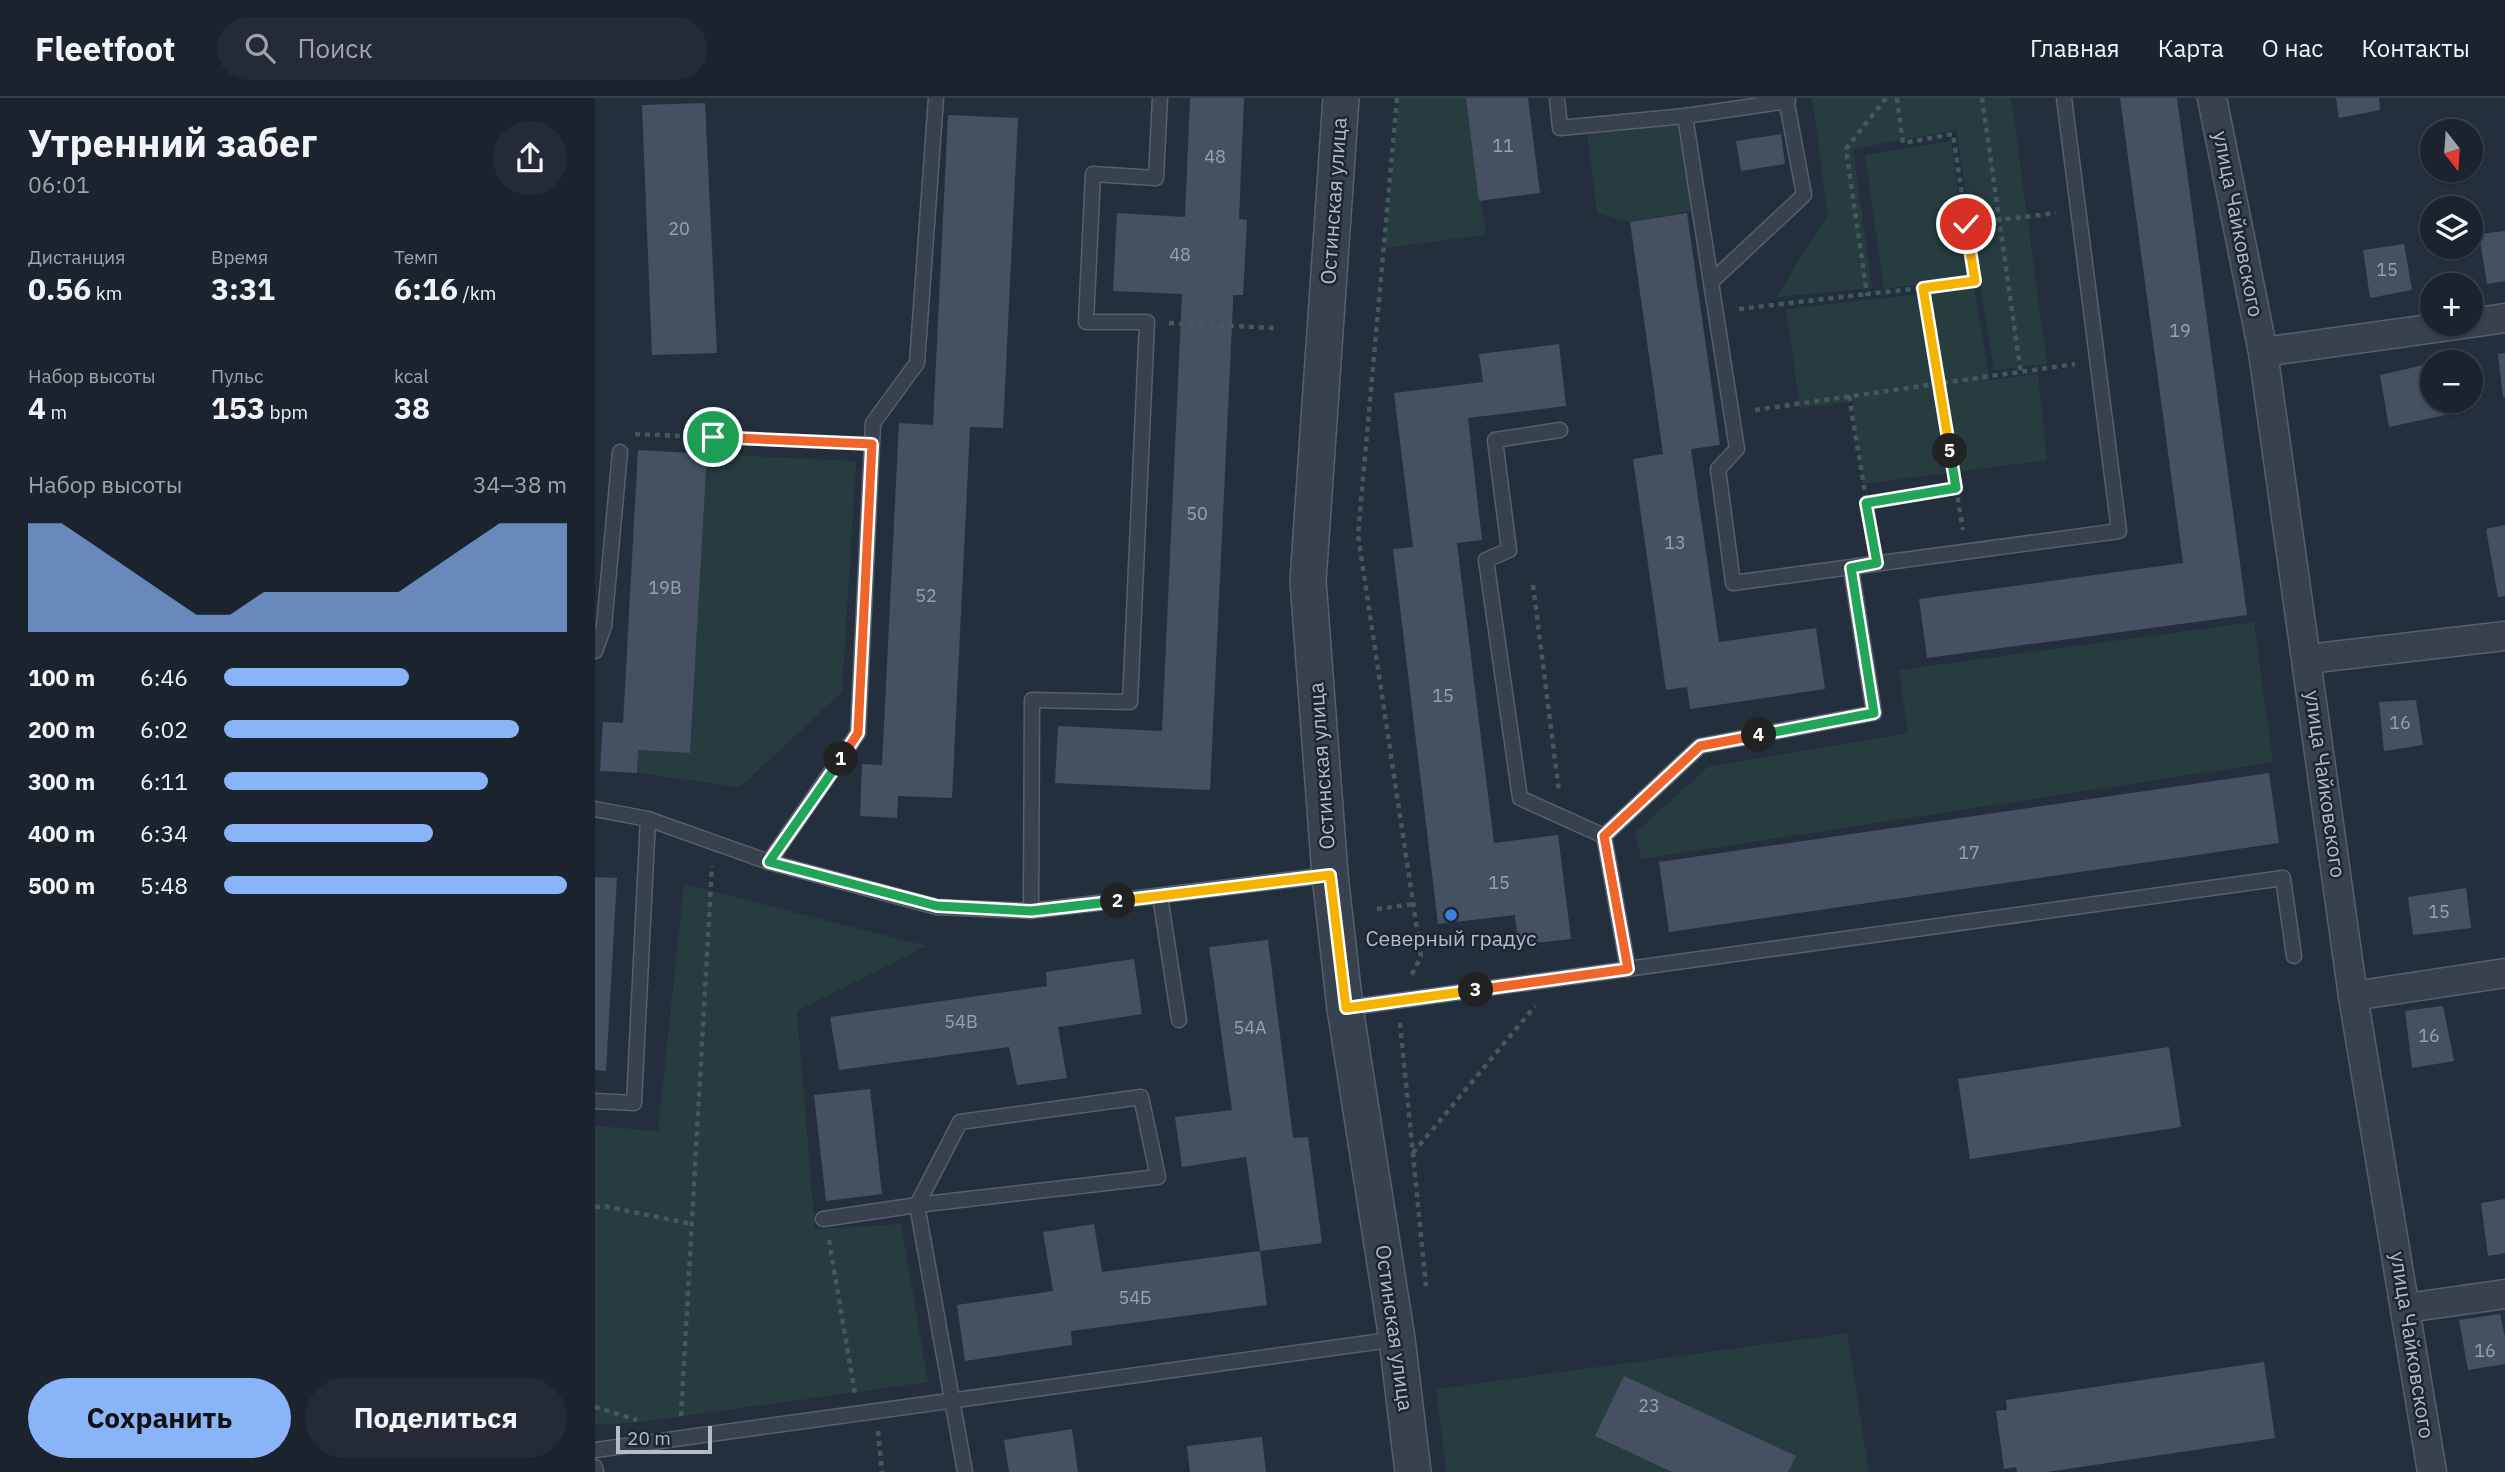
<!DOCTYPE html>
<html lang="ru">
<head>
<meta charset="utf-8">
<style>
  :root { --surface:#1b232e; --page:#242b36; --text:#f1f3f6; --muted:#a0a4aa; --line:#39404a; --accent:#8ab4f8 }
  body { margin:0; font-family:"IBM Plex Sans",sans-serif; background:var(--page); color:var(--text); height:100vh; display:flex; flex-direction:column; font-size:26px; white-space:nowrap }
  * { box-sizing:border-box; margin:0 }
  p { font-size:23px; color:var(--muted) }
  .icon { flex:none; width:38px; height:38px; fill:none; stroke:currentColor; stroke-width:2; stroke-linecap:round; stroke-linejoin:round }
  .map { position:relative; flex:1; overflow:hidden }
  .sheet { display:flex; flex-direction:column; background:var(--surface); width:595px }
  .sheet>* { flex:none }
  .needle { width:46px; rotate:163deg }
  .tools { position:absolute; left:1825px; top:21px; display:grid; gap:14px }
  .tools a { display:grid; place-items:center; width:63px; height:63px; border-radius:50%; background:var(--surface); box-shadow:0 2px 5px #0004,0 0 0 2px var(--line); font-size:35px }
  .scale { position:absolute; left:21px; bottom:18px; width:96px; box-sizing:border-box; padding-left:7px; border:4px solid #b4bcc9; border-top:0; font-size:19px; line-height:24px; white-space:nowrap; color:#b4bcc9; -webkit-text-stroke:5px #1d2633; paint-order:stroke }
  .pin { position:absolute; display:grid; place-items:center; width:60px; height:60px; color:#fff; margin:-30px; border:4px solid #fff; border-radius:50%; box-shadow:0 2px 7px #0007 }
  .km { position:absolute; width:35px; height:35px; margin:-18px; border-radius:50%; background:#222; color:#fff; font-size:19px; line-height:35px; text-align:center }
  .round { display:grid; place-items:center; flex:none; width:74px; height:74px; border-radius:37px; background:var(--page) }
  .headline { display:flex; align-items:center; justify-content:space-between; height:119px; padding:0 28px }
  h1 { font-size:38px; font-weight:700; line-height:52px }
  .metrics { display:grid; grid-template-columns:repeat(3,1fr); gap:10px; height:119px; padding:7px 28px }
  .metrics div { display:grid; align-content:center }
  .metrics b { font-size:30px; font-weight:700 }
  .metrics small { font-size:19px; font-weight:400 }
  .metrics p { font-size:19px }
  .chart { height:196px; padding:14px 28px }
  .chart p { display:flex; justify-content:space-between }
  .chart svg { width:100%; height:126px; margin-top:7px; fill:var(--accent); opacity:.7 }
  .action { display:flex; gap:14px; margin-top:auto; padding:14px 28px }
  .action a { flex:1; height:80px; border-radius:42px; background:var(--accent); color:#111; font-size:28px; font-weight:700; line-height:80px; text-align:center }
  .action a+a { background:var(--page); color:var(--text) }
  ul { padding:0 28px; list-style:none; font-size:23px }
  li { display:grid; grid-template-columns:112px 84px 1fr; align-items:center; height:52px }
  li i { height:18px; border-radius:9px; background:var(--accent) }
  header { display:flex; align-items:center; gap:42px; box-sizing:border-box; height:98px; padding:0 35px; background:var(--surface); border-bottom:2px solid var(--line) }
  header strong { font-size:33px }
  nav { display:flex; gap:38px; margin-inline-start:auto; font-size:24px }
  .search { width:490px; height:63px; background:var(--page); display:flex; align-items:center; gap:18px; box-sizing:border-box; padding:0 24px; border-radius:38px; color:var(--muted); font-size:26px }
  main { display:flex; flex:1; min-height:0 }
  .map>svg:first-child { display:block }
  .green { fill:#263c3f }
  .building { fill:#455162 }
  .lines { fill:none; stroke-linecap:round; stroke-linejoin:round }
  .service-casing { stroke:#565f6c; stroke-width:17 }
  .minor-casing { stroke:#565f6c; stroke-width:31 }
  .tertiary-casing { stroke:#565f6c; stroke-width:38 }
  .path { stroke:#44595c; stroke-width:4.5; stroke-dasharray:5 5; stroke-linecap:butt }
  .service { stroke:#38414e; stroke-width:14 }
  .minor { stroke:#38414e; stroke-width:28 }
  .tertiary { stroke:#38414e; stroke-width:35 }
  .split-1-casing { stroke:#fff; stroke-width:14 }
  .split-2-casing { stroke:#fff; stroke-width:14 }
  .split-3-casing { stroke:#fff; stroke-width:14 }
  .split-4-casing { stroke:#fff; stroke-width:14 }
  .split-5-casing { stroke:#fff; stroke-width:14 }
  .split-6-casing { stroke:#fff; stroke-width:14 }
  .split-1 { stroke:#f0652b; stroke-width:9 }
  .split-2 { stroke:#22a559; stroke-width:9 }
  .split-3 { stroke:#f5b400; stroke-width:9 }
  .split-4 { stroke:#f0652b; stroke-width:9 }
  .split-5 { stroke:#22a559; stroke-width:9 }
  .split-6 { stroke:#f5b400; stroke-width:9 }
  .shop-dot { fill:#3f7fe0; stroke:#1d2633; stroke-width:2.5 }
  .labels { text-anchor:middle; stroke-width:5; stroke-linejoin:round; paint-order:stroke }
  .number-label { font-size:18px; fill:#98a1af }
  .street-label { font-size:21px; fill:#b4bcc9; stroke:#1d2633 }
  .poi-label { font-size:21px; fill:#b4bcc9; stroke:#1d2633 }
</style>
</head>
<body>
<header>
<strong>Fleetfoot</strong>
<div class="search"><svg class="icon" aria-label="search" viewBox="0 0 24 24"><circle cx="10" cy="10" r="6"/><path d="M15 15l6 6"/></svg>Поиск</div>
<nav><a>Главная</a><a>Карта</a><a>О нас</a><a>Контакты</a></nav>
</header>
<main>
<section class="sheet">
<div class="headline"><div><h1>Утренний забег</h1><p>06:01</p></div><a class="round"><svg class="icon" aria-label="share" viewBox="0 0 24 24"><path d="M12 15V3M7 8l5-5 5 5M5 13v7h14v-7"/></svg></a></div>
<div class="metrics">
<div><p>Дистанция</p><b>0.56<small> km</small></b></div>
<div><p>Время</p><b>3:31</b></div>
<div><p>Темп</p><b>6:16<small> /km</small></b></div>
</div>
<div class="metrics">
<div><p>Набор высоты</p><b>4<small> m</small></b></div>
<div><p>Пульс</p><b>153<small> bpm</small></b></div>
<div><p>kcal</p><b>38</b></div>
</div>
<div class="chart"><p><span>Набор высоты</span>34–38 m</p>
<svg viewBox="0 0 160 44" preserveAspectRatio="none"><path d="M0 44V6L10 6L20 14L30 22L40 30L50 38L60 38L70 30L80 30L90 30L100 30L110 30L120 22L130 14L140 6L150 6L160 6V44z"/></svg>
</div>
<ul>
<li><b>100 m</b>6:46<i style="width:54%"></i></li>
<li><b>200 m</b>6:02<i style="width:86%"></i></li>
<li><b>300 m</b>6:11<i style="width:77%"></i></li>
<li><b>400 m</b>6:34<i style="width:61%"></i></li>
<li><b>500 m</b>5:48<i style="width:100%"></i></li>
</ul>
<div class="action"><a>Сохранить</a><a>Поделиться</a></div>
</section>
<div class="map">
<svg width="1910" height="1374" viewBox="0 0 1910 1374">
  <rect width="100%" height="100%" fill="#242f3e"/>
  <g class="green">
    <polygon points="804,0 871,0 891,137 789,150"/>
    <polygon points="1217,0 1416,0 1452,266 1399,272 1361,32 1258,51 1277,190 1181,199 1233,116"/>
    <polygon points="1086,25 1100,112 1035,124 1002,115 992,35"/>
    <polygon points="1356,43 1373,181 1289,191 1270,57"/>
    <polygon points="1379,190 1395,282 1443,276 1452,362 1268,386 1257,304 1205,310 1191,211"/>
    <polygon points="112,356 261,363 247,594 145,689 42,675 43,652 95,655"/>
    <polygon points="1659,524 1678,664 1047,761 1040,735 1113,669 1313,635 1304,572"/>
    <polygon points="89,786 332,848 202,913 220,1131 306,1126 333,1284 46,1324 0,1327 0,1028 63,1033"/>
    <polygon points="1252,1235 1274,1374 851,1374 841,1291"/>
  </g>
  <g class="building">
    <polygon points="595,0 649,0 644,121 652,122 648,197 638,197 638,205 615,692 460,685 463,628 567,633 587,196 518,193 522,115 590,119"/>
    <polygon points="871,0 933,0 945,95 884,103"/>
    <polygon points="1525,0 1582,0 1652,517 1332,560 1324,501 1588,465"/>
    <polygon points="1741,0 1784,0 1785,12 1744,20"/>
    <polygon points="110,5 122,255 57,257 47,7"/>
    <polygon points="353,17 423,20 408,330 375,329 357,700 303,698 302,720 265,718 267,666 287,667 304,325 338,327"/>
    <polygon points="1186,36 1190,66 1146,73 1141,43"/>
    <polygon points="1092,115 1125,347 1096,351 1124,544 1221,530 1230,591 1095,611 1092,589 1071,592 1038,361 1068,356 1035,124"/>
    <polygon points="1910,133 1910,183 1892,186 1884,136"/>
    <polygon points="1809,146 1817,192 1775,200 1768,152"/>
    <polygon points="964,246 971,308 873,320 887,442 862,445 899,745 963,737 976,841 923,847 920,817 843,826 798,451 818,449 799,295 888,284 884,256"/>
    <polygon points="1910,255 1910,299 1908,299 1903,256"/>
    <polygon points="1838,265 1838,303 1854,303 1855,316 1794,329 1785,277"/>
    <polygon points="43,352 112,356 95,655 43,652 42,675 5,673 8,624 28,625"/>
    <polygon points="1910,427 1910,498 1903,499 1891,431"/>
    <polygon points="1821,602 1828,647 1789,653 1784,604"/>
    <polygon points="1674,675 1684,745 1074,834 1064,764"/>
    <polygon points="0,779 22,780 11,973 0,972"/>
    <polygon points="1871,790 1876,830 1818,837 1813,799"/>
    <polygon points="673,842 698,1040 713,1039 727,1145 665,1153 672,1207 476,1233 477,1247 370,1263 362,1207 458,1193 448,1134 499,1126 507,1174 665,1153 651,1059 587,1069 580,1019 637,1012 614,849"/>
    <polygon points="539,861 547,916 463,929 472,980 422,987 414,949 244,972 235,919 452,888 451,874"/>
    <polygon points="1848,908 1859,963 1817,970 1810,913"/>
    <polygon points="1574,949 1586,1029 1375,1061 1363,981"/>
    <polygon points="275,991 287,1096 231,1103 219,997"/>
    <polygon points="1910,1101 1910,1155 1893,1158 1886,1105"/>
    <polygon points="1905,1216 1910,1239 1910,1266 1873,1272 1864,1222"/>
    <polygon points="1669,1264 1680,1340 1452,1374 1422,1374 1421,1369 1409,1371 1401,1313 1412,1312 1411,1302"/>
    <polygon points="1029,1278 1201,1358 1193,1374 1077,1374 1000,1338"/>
    <polygon points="477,1331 483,1374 414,1374 409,1342"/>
    <polygon points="667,1339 671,1374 595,1374 592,1348"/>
  </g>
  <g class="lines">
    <g class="service-casing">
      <g id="service">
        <polyline points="962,0 965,30 1090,18 1193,3"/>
        <polyline points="1090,18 1142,351 1123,371 1138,485 1524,433 1469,0"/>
        <polyline points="1116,184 1209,97 1191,0"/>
        <polyline points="965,332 900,342 914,452 891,462 925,700 1009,738"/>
        <polyline points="0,553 9,528 25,354"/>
        <polyline points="0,711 53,721 174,764 342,809 436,813 734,777"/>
        <polyline points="174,764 263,635 278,325 322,265 341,0"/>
        <polyline points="565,798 584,922"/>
        <polyline points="436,813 437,602 535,604 552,224 491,224 498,76 561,80 565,0"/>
        <polyline points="1033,871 1009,738 1105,648 1279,615 1256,470"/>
        <polyline points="751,910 1688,780 1699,858"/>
        <polyline points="0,1003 39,1005 53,721"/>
        <polyline points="228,1121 322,1107 365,1024 546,999 563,1079 322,1107 370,1374"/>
        <polyline points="0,1352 802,1241"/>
        <polyline points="0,1369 1,1374"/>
      </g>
    </g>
    <g class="minor-casing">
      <g id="minor">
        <polyline points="1617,0 1668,254 1758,898 1837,1374"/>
        <polyline points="1876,225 1910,220"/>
        <polyline points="1668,254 1869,226"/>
        <polyline points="1713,561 1910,538"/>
        <polyline points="1758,898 1910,875"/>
        <polyline points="1811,1210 1910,1196"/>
      </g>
    </g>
    <g class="tertiary-casing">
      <polyline id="tertiary" points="746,0 713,483 735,777 750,910 802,1241 818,1374"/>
    </g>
    <g class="path">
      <polyline points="802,0 763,437 826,858 816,878"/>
      <polyline points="1291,0 1251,51 1272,196 1328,190 1368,432"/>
      <polyline points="1302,0 1308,45 1358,36 1380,183 1328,190"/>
      <polyline points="1387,0 1426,276"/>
      <polyline points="1371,126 1461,115"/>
      <polyline points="1144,211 1272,196"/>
      <polyline points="574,225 679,230"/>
      <polyline points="1254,298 1278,443"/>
      <polyline points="1160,312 1480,266"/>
      <polyline points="40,336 255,345"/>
      <polyline points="1271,405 1361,390"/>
      <polyline points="938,487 964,694"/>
      <polyline points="782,811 818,806"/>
      <polyline points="805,925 831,1188"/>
      <polyline points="818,1055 940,908"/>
      <polyline points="0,1109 9,1108 97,1126"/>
      <polyline points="234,1142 260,1296"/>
      <polyline points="0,1309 42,1322"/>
      <polyline points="86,1318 117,768"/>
      <polyline points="283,1333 287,1374"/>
    </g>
    <use href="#service" class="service"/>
    <use href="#minor" class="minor"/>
    <use href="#tertiary" class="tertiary"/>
  </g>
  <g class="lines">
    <g class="split-1-casing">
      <polyline id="split-1" points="118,339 277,346 263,635 246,661"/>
    </g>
    <g class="split-2-casing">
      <polyline id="split-2" points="246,661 174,764 342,808 436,813 523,803"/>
    </g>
    <g class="split-3-casing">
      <polyline id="split-3" points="523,803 735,777 751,910 881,892"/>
    </g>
    <g class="split-4-casing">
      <polyline id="split-4" points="881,892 1033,871 1009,738 1105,648 1164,637"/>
    </g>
    <g class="split-5-casing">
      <polyline id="split-5" points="1164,637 1279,615 1256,470 1282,465 1271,405 1361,390 1355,353"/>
    </g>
    <g class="split-6-casing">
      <polyline id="split-6" points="1355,353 1328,190 1380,183 1371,126"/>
    </g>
    <use href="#split-1" class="split-1"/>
    <use href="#split-2" class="split-2"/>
    <use href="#split-3" class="split-3"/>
    <use href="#split-4" class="split-4"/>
    <use href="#split-5" class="split-5"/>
    <use href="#split-6" class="split-6"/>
  </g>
  <circle class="shop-dot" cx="856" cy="817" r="7"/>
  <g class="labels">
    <g class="number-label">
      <text x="908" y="54">11</text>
      <text x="620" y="65">48</text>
      <text x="84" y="137">20</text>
      <text x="585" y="163">48</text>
      <text x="1792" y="178">15</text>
      <text x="1585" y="239">19</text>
      <text x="602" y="422">50</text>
      <text x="1080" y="451">13</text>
      <text x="70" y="496">19В</text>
      <text x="331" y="504">52</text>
      <text x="848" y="604">15</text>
      <text x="1805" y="631">16</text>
      <text x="1374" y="761">17</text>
      <text x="904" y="791">15</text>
      <text x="1844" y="820">15</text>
      <text x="366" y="930">54В</text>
      <text x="655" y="936">54А</text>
      <text x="1834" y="944">16</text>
      <text x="540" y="1206">54Б</text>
      <text x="1890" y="1259">16</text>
      <text x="1054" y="1314">23</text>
    </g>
    <g class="street-label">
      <text transform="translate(739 103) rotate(-86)" y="7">Остинская улица</text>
      <text transform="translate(1643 126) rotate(79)" y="7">улица Чайковского</text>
      <text transform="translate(727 668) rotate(-94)" y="7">Остинская улица</text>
      <text transform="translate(1730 686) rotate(82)" y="7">улица Чайковского</text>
      <text transform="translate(799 1230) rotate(82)" y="7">Остинская улица</text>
      <text transform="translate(1817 1247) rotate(81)" y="7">улица Чайковского</text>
    </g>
    <g class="poi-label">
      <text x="856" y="848">Северный градус</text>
    </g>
  </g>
</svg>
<div class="tools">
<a><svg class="needle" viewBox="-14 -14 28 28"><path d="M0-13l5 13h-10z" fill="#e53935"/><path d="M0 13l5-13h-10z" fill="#a0a4aa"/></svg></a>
<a><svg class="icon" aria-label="layers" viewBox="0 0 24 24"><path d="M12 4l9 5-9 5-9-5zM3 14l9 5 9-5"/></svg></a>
<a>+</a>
<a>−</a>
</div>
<div class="scale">20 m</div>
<div class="pin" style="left:118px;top:339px;background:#1e9e55"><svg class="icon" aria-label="arrive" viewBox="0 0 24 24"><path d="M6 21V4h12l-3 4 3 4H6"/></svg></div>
<div class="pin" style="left:1371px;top:126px;background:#d93025"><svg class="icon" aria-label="check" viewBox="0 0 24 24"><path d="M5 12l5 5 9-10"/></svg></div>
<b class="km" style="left:246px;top:661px">1</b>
<b class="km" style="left:523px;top:803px">2</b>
<b class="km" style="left:881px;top:892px">3</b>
<b class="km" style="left:1164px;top:637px">4</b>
<b class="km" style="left:1355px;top:353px">5</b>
</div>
</main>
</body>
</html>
